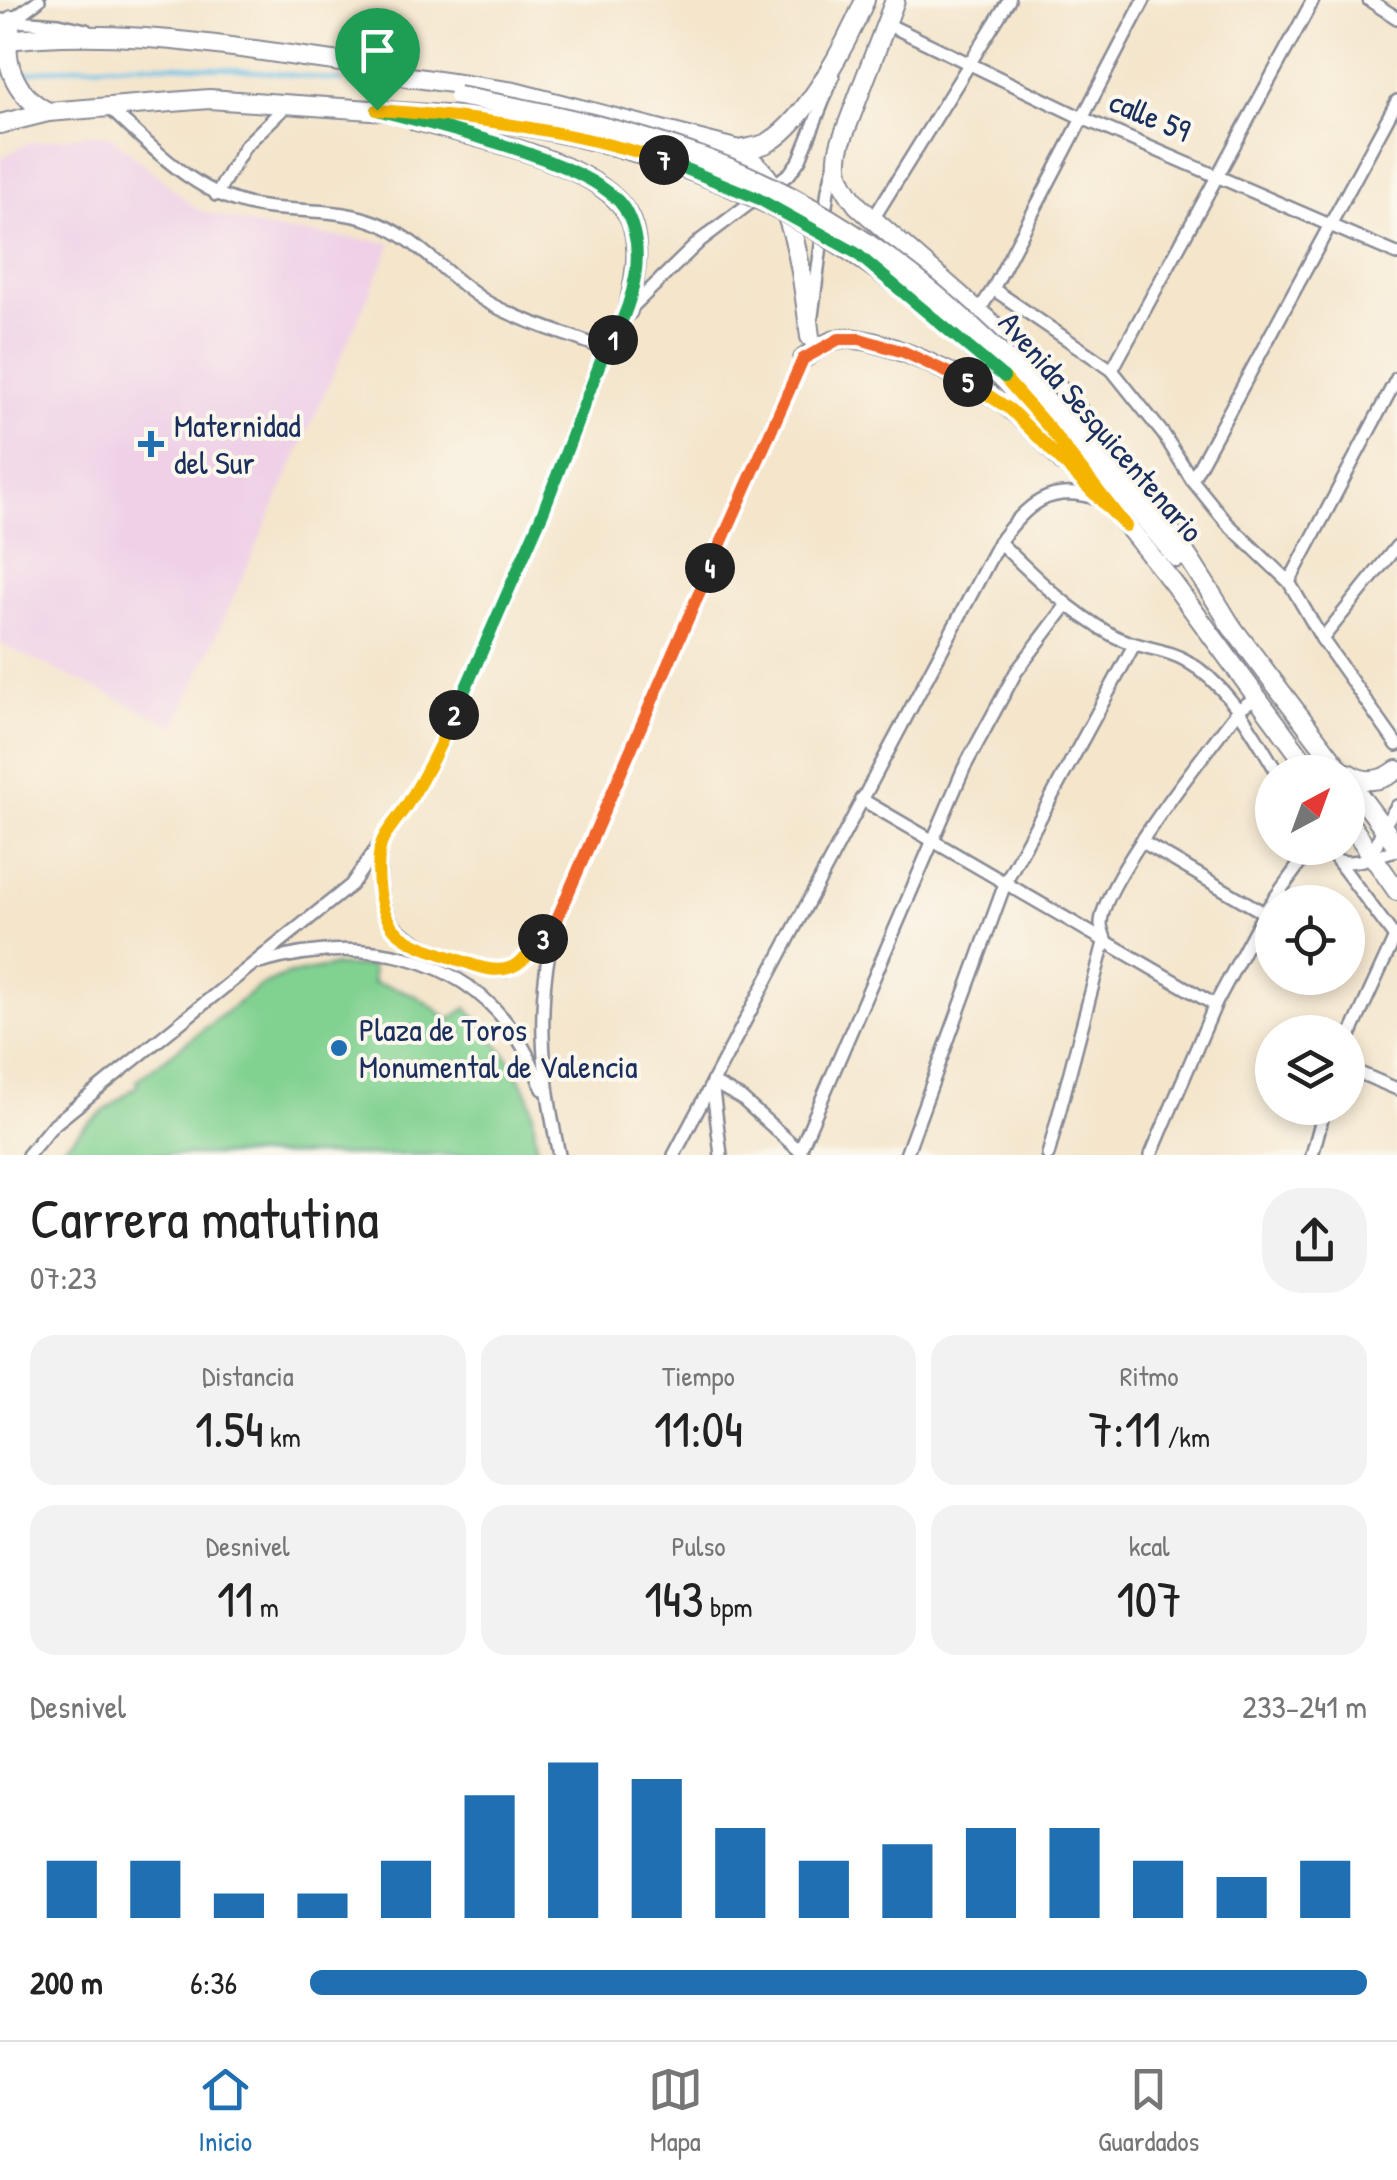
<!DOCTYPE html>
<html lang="es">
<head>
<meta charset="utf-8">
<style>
  :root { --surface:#fff; --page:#f2f2f2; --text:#222; --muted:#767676; --line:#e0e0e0; --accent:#1f6fb2 }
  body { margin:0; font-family:"Patrick Hand",sans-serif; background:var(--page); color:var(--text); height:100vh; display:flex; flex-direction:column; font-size:38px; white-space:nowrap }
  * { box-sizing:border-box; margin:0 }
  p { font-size:32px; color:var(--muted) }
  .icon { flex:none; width:55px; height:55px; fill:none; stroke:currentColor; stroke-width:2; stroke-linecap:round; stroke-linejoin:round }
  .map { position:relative; height:1155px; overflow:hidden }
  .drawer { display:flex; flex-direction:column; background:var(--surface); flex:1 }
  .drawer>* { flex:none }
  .needle { width:65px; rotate:41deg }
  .tools { position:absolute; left:1255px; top:755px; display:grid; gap:20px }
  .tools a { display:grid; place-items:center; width:110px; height:110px; border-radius:50%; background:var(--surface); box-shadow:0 5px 15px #0003; font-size:50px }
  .pin { position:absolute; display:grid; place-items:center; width:85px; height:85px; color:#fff; margin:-102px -42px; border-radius:50% 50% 50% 0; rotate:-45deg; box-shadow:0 0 10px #0007 }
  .pin .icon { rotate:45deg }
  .km { position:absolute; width:50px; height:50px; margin:-25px; border-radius:50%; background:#222; color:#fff; font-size:28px; line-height:50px; text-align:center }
  .round { display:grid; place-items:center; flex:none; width:105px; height:105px; border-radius:40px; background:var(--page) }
  .head { display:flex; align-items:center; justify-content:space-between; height:170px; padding:0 30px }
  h1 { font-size:55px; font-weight:600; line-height:75px }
  .stats { display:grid; grid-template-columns:repeat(3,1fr); gap:15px; height:170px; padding:10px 30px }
  .stats div { display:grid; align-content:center; border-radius:25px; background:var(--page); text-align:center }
  .stats b { font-size:50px; font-weight:600 }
  .stats small { font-size:28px; font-weight:400 }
  .stats p { font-size:28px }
  .chart { height:280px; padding:20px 30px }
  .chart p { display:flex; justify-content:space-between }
  .chart svg { width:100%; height:180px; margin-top:10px; stroke:var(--accent); stroke-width:6 }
  ul { padding:0 30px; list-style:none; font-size:32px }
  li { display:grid; grid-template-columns:160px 120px 1fr; align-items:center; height:75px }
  li i { height:25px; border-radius:12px; background:var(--accent) }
  .tab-bar { display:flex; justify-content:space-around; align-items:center; height:140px; border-top:2px solid var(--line); background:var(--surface); font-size:28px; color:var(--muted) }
  .tab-bar a { display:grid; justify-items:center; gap:5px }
  .tab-bar .current { color:var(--accent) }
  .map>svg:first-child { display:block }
  .built { fill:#efd0e7 }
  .green { fill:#81d191; stroke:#4e8078; stroke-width:2.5 }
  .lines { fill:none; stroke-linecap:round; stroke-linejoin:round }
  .stream { stroke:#6dc2e9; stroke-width:4 }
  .street-casing { stroke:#888a94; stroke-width:16 }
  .secondary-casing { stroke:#888a94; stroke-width:22 }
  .street { stroke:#fff; stroke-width:11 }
  .secondary { stroke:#fff; stroke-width:18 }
  .secondary-bridge-casing { stroke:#888a94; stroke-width:22; stroke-linecap:butt }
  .secondary-bridge { stroke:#fff; stroke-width:18 }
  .split-1-casing { stroke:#fff; stroke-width:20 }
  .split-2-casing { stroke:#fff; stroke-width:20 }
  .split-3-casing { stroke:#fff; stroke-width:20 }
  .split-4-casing { stroke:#fff; stroke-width:20 }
  .split-5-casing { stroke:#fff; stroke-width:20 }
  .split-6-casing { stroke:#fff; stroke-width:20 }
  .split-7-casing { stroke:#fff; stroke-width:20 }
  .split-8-casing { stroke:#fff; stroke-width:20 }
  .split-1 { stroke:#22a559; stroke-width:12 }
  .split-2 { stroke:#22a559; stroke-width:12 }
  .split-3 { stroke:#f5b400; stroke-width:12 }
  .split-4 { stroke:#f0652b; stroke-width:12 }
  .split-5 { stroke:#f0652b; stroke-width:12 }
  .split-6 { stroke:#f5b400; stroke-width:12 }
  .split-7 { stroke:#22a559; stroke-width:12 }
  .split-8 { stroke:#f5b400; stroke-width:12 }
  .poi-dot { fill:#1f6fb2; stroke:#fbf7ec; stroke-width:4 }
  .labels { text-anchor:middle; stroke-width:8; stroke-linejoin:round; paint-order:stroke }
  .street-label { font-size:32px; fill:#1b2f5e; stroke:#fbf7ec }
  .poi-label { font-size:32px; fill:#1b2f5e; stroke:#fbf7ec; text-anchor:start }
</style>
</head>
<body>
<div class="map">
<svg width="1397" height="1155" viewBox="0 0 1397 1155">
  <rect width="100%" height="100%" fill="#fbf7ec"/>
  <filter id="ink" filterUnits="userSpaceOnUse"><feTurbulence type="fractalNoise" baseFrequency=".01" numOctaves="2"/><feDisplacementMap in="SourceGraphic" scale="20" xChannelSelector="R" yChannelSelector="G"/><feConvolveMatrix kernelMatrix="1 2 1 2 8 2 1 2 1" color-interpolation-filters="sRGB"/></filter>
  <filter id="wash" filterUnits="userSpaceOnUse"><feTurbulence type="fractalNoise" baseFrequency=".0048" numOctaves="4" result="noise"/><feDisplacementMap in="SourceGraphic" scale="40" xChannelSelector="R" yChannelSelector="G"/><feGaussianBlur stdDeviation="2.25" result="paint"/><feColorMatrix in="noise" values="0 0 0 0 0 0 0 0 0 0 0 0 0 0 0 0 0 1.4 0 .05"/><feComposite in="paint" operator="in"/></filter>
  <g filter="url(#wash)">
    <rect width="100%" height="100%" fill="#f4e5cb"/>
    <polygon class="built" points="96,133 112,137 198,210 268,229 392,243 176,726 0,644 0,159 27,143"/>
    <path class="green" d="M333 966H372L373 983C409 989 422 998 450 1020L467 1008C492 1035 517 1065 530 1100 536 1116 533 1137 538 1155H55L86 1125 138 1085 136 1081 260 986 286 975Z"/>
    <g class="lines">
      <path class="stream" d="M18 75C125 54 236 68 342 81"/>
    </g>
  </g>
  <g filter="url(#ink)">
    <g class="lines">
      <g class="street-casing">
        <g id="street">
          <polyline points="1369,0 1397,18"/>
          <polyline points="0,20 59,24 86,30"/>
          <polyline points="12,20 39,0"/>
          <polyline points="885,23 1082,118 1397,254"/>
          <path d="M107 106C153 148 199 199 263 207 298 212 335 209 369 220 415 234 447 278 487 302 522 322 570 335 608 350"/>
          <polyline points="216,195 245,146 287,105"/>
          <polyline points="873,219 1009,0"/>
          <polyline points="993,289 1112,370 1164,435 1192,480 1227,523 1289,582 1322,639 1397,745"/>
          <polyline points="978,312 993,289 1144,0"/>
          <polyline points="812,316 828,190 834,166"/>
          <polyline points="1112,370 1313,0"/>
          <polyline points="1192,480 1397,101"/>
          <path d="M999 542C1035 577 1069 611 1112 635 1135 648 1162 647 1185 660 1229 685 1252 731 1277 772"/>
          <polyline points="1289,582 1397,378"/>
          <polyline points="1322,639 1397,546"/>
          <polyline points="861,799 1215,1005"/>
          <polyline points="1141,841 1264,913"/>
          <path d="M380 845C380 870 377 898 390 920 402 942 483 977 507 970 526 964 539 943 550 928"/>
          <polyline points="1328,848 1397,940"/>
          <polyline points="1372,856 1383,827 1397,806"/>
          <path d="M1338 861C1359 865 1375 855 1397 850"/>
          <path d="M259 963C358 935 467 950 523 1047 531 1060 536 1075 543 1089"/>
          <polyline points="1348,1040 1395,937"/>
          <polyline points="1348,1068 1397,1089"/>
          <polyline points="712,1082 741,1098 802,1153"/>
          <polyline points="712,1082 721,1155"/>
          <polyline points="800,1150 964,768 1016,672 1066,606"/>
          <polyline points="28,1155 52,1126 351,885 407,805 437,754 543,512 601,358 628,311 701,240 790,173 800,159 833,77"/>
          <path d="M559 1155C542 1075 534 998 557 919L805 353"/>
          <path d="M674 1155 999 542C1028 504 1049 483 1098 499"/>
          <polyline points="906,1155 1006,881 1134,645"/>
          <path d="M1048 1155 1105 939C1104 934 1101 929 1101 924 1101 883 1210 747 1239 709L1257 697"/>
          <polyline points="1151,1155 1215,1005 1264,913 1311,848"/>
          <polyline points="1312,1155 1325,1108"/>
        </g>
      </g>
      <g class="secondary-casing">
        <g id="secondary">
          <path d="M895 0 841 142C833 169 840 183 857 205 928 269 1005 329 1069 400 1132 470 1185 549 1233 629"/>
          <path d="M12 20C0 58 13 94 48 112"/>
          <path d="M0 41C97 28 194 41 290 55 329 61 373 64 410 78"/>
          <path d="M403 76 514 92 739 150C748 148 761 147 769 142 808 119 848 40 865 0"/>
          <path d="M416 121C471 136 586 160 622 206 645 235 635 278 628 311"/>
          <polyline points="0,124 48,112 209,99 459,116"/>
          <path d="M739 150C751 160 764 170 772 184 798 228 804 288 810 337"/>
          <path d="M803 359C813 352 824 343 836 340 874 329 977 384 1008 407 1028 423 1046 443 1063 462"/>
          <polyline points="1062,418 1177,558"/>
          <polyline points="1050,429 1173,583 1312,772"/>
          <polyline points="1228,622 1342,772"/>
          <path d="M1348 773C1364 784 1381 782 1397 770"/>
          <polyline points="1348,780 1397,846"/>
          <polyline points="1348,821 1397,891"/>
        </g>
      </g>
      <use href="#street" class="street"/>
      <use href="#secondary" class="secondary"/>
      <g class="secondary-bridge-casing">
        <g id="secondary-bridge">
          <path d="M458 96C545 112 632 130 715 162 851 214 966 310 1062 418"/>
          <path d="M459 116C709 147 884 240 1050 429"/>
        </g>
      </g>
      <use href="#secondary-bridge" class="secondary-bridge"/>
    </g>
  </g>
  <g class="lines" filter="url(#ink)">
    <g class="split-1-casing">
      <path id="split-1" d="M377 110C432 125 594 161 624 208 649 249 633 301 613 340"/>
    </g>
    <g class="split-2-casing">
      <polyline id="split-2" points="454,715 543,512 602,358 613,340"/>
    </g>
    <g class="split-3-casing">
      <path id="split-3" d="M454 715C440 745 426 775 408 803 400 817 383 833 380 848 376 872 378 911 395 930 412 947 443 954 465 962 503 977 517 971 543 939"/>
    </g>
    <g class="split-4-casing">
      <polyline id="split-4" points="543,939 557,919 710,568"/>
    </g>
    <g class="split-5-casing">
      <polyline id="split-5" points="710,568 803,359 839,339 860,339 904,352 968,382"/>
    </g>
    <g class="split-6-casing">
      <polyline id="split-6" points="968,382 1011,410 1126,526 1050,429 1004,377"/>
    </g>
    <g class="split-7-casing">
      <polyline id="split-7" points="664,160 757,198 856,253 1004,377"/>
    </g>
    <g class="split-8-casing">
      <path id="split-8" d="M377 110C476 117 569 130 664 160"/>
    </g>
    <use href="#split-1" class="split-1"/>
    <use href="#split-2" class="split-2"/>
    <use href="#split-3" class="split-3"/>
    <use href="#split-4" class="split-4"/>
    <use href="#split-5" class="split-5"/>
    <use href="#split-6" class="split-6"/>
    <use href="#split-7" class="split-7"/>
    <use href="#split-8" class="split-8"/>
  </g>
  <g class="poi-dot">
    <path d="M146 429h10v10h10v10h-10v10h-10v-10h-10v-10h10z"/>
    <circle cx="339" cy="1048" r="10"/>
  </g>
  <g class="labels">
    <g class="street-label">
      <text transform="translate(1150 116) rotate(23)" y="11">calle 59</text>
      <text transform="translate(1101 427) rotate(49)" y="11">Avenida Sesquicentenario</text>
    </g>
    <g class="poi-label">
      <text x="174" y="437">Maternidad<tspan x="174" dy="37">del Sur</tspan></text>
      <text x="359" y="1041">Plaza de Toros<tspan x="359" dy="37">Monumental de Valencia</tspan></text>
    </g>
  </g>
</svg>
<div class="tools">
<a><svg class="needle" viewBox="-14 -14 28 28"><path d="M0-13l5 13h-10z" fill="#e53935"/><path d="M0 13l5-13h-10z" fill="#767676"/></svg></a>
<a><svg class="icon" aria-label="locate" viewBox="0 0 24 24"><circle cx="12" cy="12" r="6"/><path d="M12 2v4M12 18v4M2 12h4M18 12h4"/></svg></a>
<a><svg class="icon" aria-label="layers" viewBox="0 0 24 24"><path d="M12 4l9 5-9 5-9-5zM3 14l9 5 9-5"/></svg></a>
</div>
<div class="pin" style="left:377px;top:110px;background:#1e9e55"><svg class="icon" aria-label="arrive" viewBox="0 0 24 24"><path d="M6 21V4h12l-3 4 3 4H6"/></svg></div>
<b class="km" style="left:613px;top:340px">1</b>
<b class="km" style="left:454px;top:715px">2</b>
<b class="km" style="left:543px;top:939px">3</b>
<b class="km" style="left:710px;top:568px">4</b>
<b class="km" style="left:968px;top:382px">5</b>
<b class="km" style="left:664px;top:160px">7</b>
</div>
<section class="drawer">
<div class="head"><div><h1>Carrera matutina</h1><p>07:23</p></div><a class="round"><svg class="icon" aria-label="share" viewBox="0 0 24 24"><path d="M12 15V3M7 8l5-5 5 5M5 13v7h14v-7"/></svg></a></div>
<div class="stats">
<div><p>Distancia</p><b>1.54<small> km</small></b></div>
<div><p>Tiempo</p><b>11:04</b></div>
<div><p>Ritmo</p><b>7:11<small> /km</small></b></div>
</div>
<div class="stats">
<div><p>Desnivel</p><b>11<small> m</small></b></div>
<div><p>Pulso</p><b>143<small> bpm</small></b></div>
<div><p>kcal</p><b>107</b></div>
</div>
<div class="chart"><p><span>Desnivel</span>233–241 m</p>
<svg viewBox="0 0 160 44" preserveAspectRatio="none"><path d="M5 44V30M15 44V30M25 44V38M35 44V38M45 44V30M55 44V14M65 44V6M75 44V10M85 44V22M95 44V30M105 44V26M115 44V22M125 44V22M135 44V30M145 44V34M155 44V30"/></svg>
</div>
<ul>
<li><b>200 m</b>6:36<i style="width:100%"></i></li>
</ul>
</section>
<nav class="tab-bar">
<a class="current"><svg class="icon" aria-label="home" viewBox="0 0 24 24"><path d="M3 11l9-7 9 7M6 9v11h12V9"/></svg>Inicio</a>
<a><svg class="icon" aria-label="map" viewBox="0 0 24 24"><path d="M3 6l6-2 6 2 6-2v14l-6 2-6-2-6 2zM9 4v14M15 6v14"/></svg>Mapa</a>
<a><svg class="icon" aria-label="saved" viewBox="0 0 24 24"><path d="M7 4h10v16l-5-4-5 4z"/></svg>Guardados</a>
</nav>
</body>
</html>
